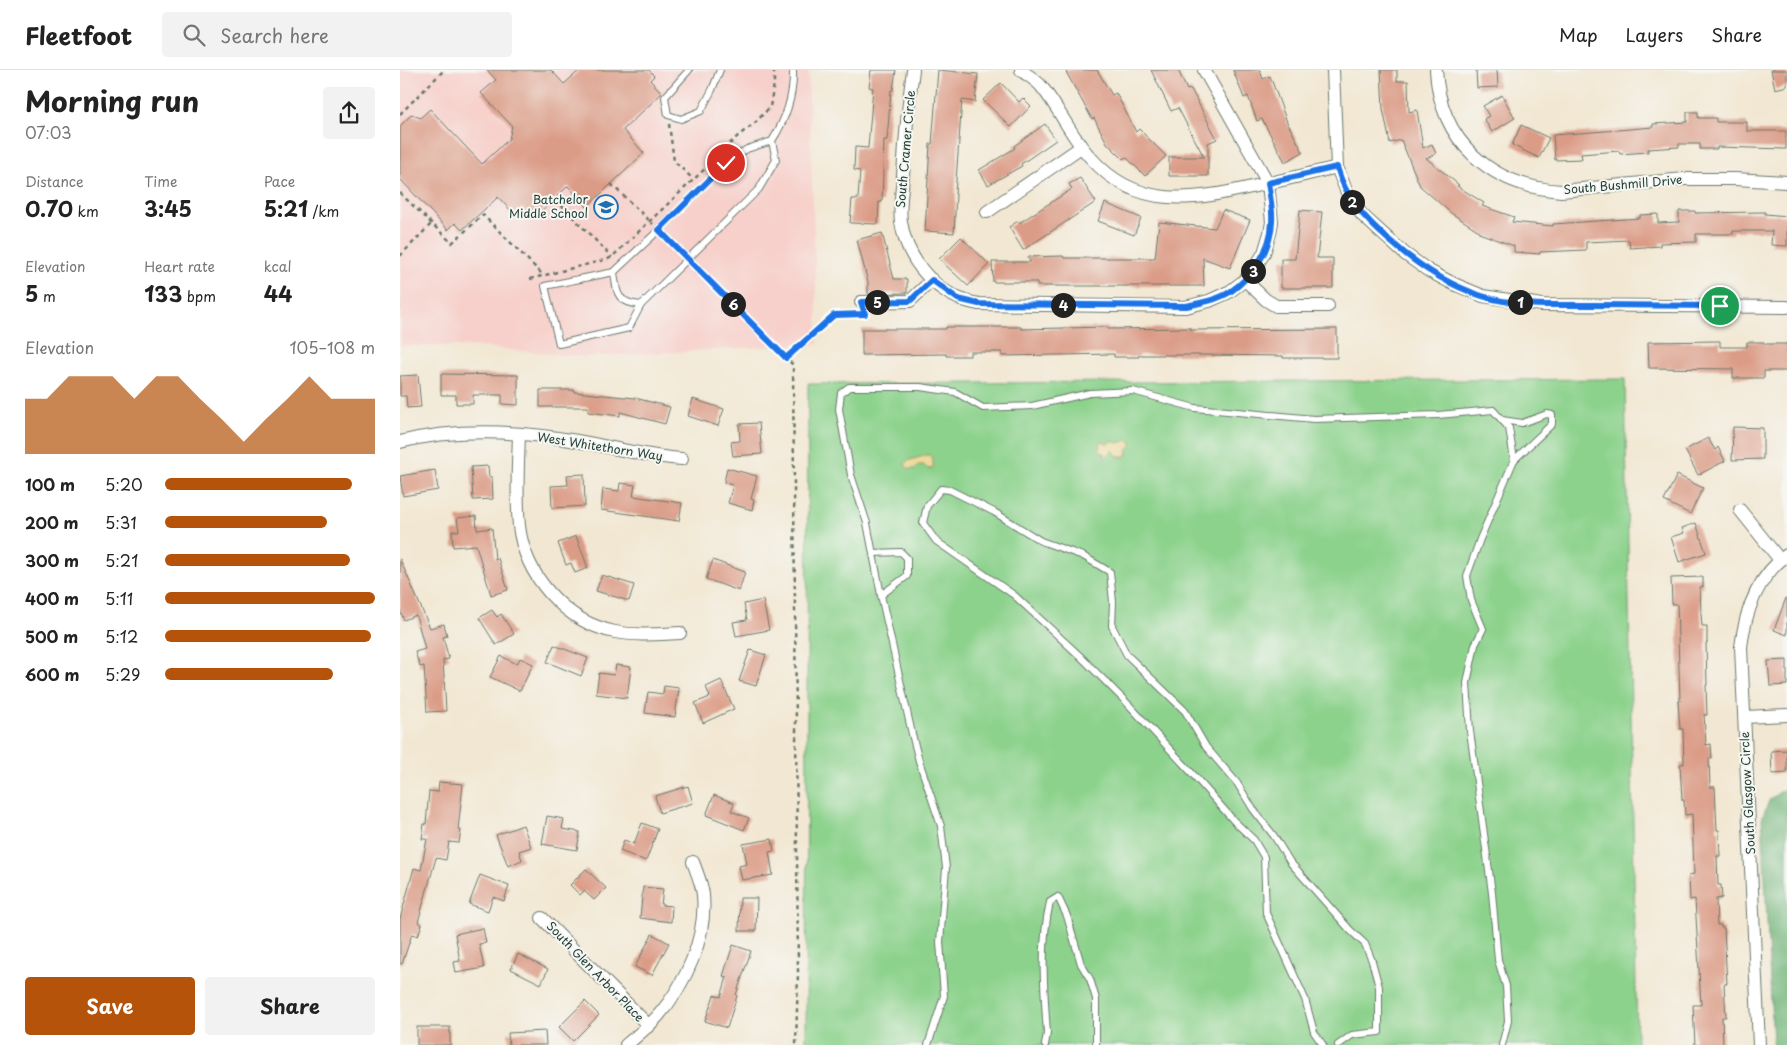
<!DOCTYPE html>
<html lang="en">
<head>
<meta charset="utf-8">
<style>
  :root { --surface:#fff; --page:#f2f2f2; --text:#222; --muted:#767676; --line:#e0e0e0; --accent:#b45309 }
  body { margin:0; font-family:"Playpen Sans",sans-serif; background:var(--page); color:var(--text); height:100vh; display:flex; flex-direction:column; font-size:19px; white-space:nowrap }
  * { box-sizing:border-box; margin:0 }
  p { font-size:16px; color:var(--muted) }
  .icon { flex:none; width:28px; height:28px; fill:none; stroke:currentColor; stroke-width:2; stroke-linecap:round; stroke-linejoin:round }
  .map { position:relative; flex:1; overflow:hidden }
  .details { display:flex; flex-direction:column; background:var(--surface); width:400px }
  .details>* { flex:none }
  .pin { position:absolute; display:grid; place-items:center; width:42px; height:42px; color:#fff; margin:-21px; border:2px solid #fff; border-radius:50%; box-shadow:0 1px 5px #0007 }
  .km { position:absolute; width:25px; height:25px; margin:-12px; border-radius:50%; background:#222; color:#fff; font-size:14px; line-height:25px; text-align:center }
  .round { display:grid; place-items:center; flex:none; width:52px; height:52px; border-radius:5px; background:var(--page) }
  .head { display:flex; align-items:center; justify-content:space-between; height:85px; padding:0 25px }
  h1 { font-size:28px; font-weight:700; line-height:38px }
  .figures { display:grid; grid-template-columns:repeat(3,1fr); gap:8px; height:85px; padding:5px 25px }
  .figures div { display:grid; align-content:center }
  .figures b { font-size:21px; font-weight:700 }
  .figures small { font-size:14px; font-weight:400 }
  .figures p { font-size:14px }
  .chart { height:140px; padding:10px 25px }
  .chart p { display:flex; justify-content:space-between }
  .chart svg { width:100%; height:90px; margin-top:5px; fill:var(--accent); opacity:.7 }
  .cta { display:flex; gap:10px; margin-top:auto; padding:10px 25px }
  .cta a { flex:1; height:58px; border-radius:5px; background:var(--accent); color:#fff; font-size:20px; font-weight:700; line-height:58px; text-align:center }
  .cta a+a { background:var(--page); color:var(--text) }
  ul { padding:0 25px; list-style:none; font-size:16px }
  li { display:grid; grid-template-columns:80px 60px 1fr; align-items:center; height:38px }
  li i { height:12px; border-radius:6px; background:var(--accent) }
  header { display:flex; align-items:center; gap:30px; box-sizing:border-box; height:70px; padding:0 25px; background:var(--surface); border-bottom:1px solid var(--line) }
  header strong { font-size:24px }
  nav { display:flex; gap:28px; margin-inline-start:auto; font-size:18px }
  .search { width:350px; height:45px; background:var(--page); display:flex; align-items:center; gap:12px; box-sizing:border-box; padding:0 18px; border-radius:5px; color:var(--muted); font-size:19px }
  main { display:flex; flex:1; min-height:0 }
  .map>svg:first-child { display:block }
  .built { fill:#f7d0cb }
  .green { fill:#8cd28c; stroke:#568860 }
  .forest { fill:#71b478; stroke:#487856 }
  .sand { fill:#eeda9e; stroke:#868c69 }
  .building { fill:#db9c87 }
  .lines { fill:none; stroke-linecap:round; stroke-linejoin:round }
  .service-casing { stroke:#69786b; stroke-width:8 }
  .minor-casing { stroke:#69786b; stroke-width:14 }
  .path { stroke:#69786b; stroke-width:2.5; stroke-dasharray:4 4; stroke-linecap:butt }
  .service { stroke:#fff; stroke-width:6 }
  .minor { stroke:#fff; stroke-width:12 }
  .route-casing { stroke:#fff; stroke-width:10 }
  .route { stroke:#1a73e8; stroke-width:6 }
  .labels { text-anchor:middle; stroke-width:4; stroke-linejoin:round; paint-order:stroke }
  .street-label { font-size:12px; fill:#1f3d34; stroke:#f6f6f2 }
  .poi-label { font-size:12px; fill:#1f3d34; stroke:#f6f6f2; text-anchor:end }
</style>
</head>
<body>
<header>
<strong>Fleetfoot</strong>
<div class="search"><svg class="icon" aria-label="search" viewBox="0 0 24 24"><circle cx="10" cy="10" r="6"/><path d="M15 15l6 6"/></svg>Search here</div>
<nav><a>Map</a><a>Layers</a><a>Share</a></nav>
</header>
<main>
<section class="details">
<div class="head"><div><h1>Morning run</h1><p>07:03</p></div><a class="round"><svg class="icon" aria-label="share" viewBox="0 0 24 24"><path d="M12 15V3M7 8l5-5 5 5M5 13v7h14v-7"/></svg></a></div>
<div class="figures">
<div><p>Distance</p><b>0.70<small> km</small></b></div>
<div><p>Time</p><b>3:45</b></div>
<div><p>Pace</p><b>5:21<small> /km</small></b></div>
</div>
<div class="figures">
<div><p>Elevation</p><b>5<small> m</small></b></div>
<div><p>Heart rate</p><b>133<small> bpm</small></b></div>
<div><p>kcal</p><b>44</b></div>
</div>
<div class="chart"><p><span>Elevation</span>105–108 m</p>
<svg viewBox="0 0 160 44" preserveAspectRatio="none"><path d="M0 44V17L10 17L20 6L30 6L40 6L50 17L60 6L70 6L80 17L90 27L100 38L110 27L120 17L130 6L140 17L150 17L160 17V44z"/></svg>
</div>
<ul>
<li><b>100 m</b>5:20<i style="width:89%"></i></li>
<li><b>200 m</b>5:31<i style="width:77%"></i></li>
<li><b>300 m</b>5:21<i style="width:88%"></i></li>
<li><b>400 m</b>5:11<i style="width:100%"></i></li>
<li><b>500 m</b>5:12<i style="width:98%"></i></li>
<li><b>600 m</b>5:29<i style="width:80%"></i></li>
</ul>
<div class="cta"><a>Save</a><a>Share</a></div>
</section>
<div class="map">
<svg width="1387" height="975" viewBox="0 0 1387 975">
  <rect width="100%" height="100%" fill="#f6f6f2"/>
  <filter id="ink" filterUnits="userSpaceOnUse"><feTurbulence type="fractalNoise" baseFrequency=".02" numOctaves="2"/><feDisplacementMap in="SourceGraphic" scale="10" xChannelSelector="R" yChannelSelector="G"/><feConvolveMatrix kernelMatrix="1 2 1 2 8 2 1 2 1" color-interpolation-filters="sRGB"/></filter>
  <filter id="wash" filterUnits="userSpaceOnUse"><feTurbulence type="fractalNoise" baseFrequency=".0096" numOctaves="4" result="noise"/><feDisplacementMap in="SourceGraphic" scale="20" xChannelSelector="R" yChannelSelector="G"/><feGaussianBlur stdDeviation="1.12" result="paint"/><feColorMatrix in="noise" values="0 0 0 0 0 0 0 0 0 0 0 0 0 0 0 0 0 1.4 0 .05"/><feComposite in="paint" operator="in"/></filter>
  <g filter="url(#wash)">
    <rect width="100%" height="100%" fill="#f2e7d2"/>
    <polygon class="built" points="0,0 408,0 418,274 184,287 71,276 0,276"/>
    <polygon class="green" points="1225,309 1237,975 406,975 408,314"/>
    <polygon class="forest" points="1387,717 1387,975 1373,975 1362,747 1370,729"/>
    <g class="sand">
      <polygon points="727,370 731,371 732,375 727,380 728,383 725,387 717,386 713,380 705,388 704,383 701,382 699,378 700,372 704,372 707,374 712,371 719,373"/>
      <polygon points="527,385 530,385 533,389 533,398 528,399 524,395 518,395 515,399 508,399 505,394 507,391"/>
    </g>
    <g id="blocks">
      <g class="building">
        <polygon points="87,0 151,0 164,14 180,0 249,0 254,6 250,10 262,23 223,60 244,83 187,137 168,116 133,149 122,138 115,145 98,127 62,160 55,153 48,160 0,109 0,56 12,44 20,48 30,39 82,94 109,69 112,56 81,23 96,10"/>
        <polygon points="471,0 496,0 493,20 491,20 487,70 484,70 482,132 479,132 478,154 450,153 452,129 458,129 460,101 454,100 455,77 468,78 473,18 469,17"/>
        <polygon points="538,0 578,4 575,32 562,30 555,124 556,124 554,163 525,161 530,74 532,74"/>
        <polygon points="665,0 697,0 712,25 716,23 736,62 739,59 766,86 745,106 726,87 723,89 707,73 694,48 692,49"/>
        <polygon points="751,0 778,0 787,20 791,19 817,69 808,73 808,106 769,106 769,87 804,87 778,38 771,41"/>
        <polygon points="833,0 860,0 863,9 870,6 887,52 903,82 885,92 862,49 857,51 848,26 844,28"/>
        <polygon points="981,0 997,0 997,11 1008,11 1009,42 1017,40 1023,78 1032,74 1036,84 1026,88 1059,115 1057,116 1084,133 1082,136 1114,147 1112,152 1153,156 1153,154 1240,148 1240,145 1258,144 1258,153 1279,152 1279,141 1295,141 1295,143 1365,142 1365,144 1387,146 1387,176 1371,175 1372,161 1333,161 1333,164 1296,164 1296,172 1260,173 1260,176 1230,178 1229,170 1186,172 1186,180 1140,182 1140,184 1114,182 1114,176 1079,163 1079,161 1051,143 1020,116 1001,70 990,73 983,39"/>
        <polygon points="1076,0 1097,0 1098,17 1077,18"/>
        <polygon points="1371,0 1387,0 1387,16 1375,19"/>
        <polygon points="601,13 619,32 623,28 631,36 611,57 583,30"/>
        <polygon points="1102,25 1115,48 1092,62 1084,49 1089,46 1083,36"/>
        <polygon points="1287,42 1298,42 1298,48 1316,48 1316,52 1347,52 1347,61 1386,61 1386,79 1317,77 1317,79 1300,79 1300,74 1279,74 1279,77 1248,79 1248,82 1220,84 1219,81 1181,84 1182,89 1155,90 1153,65 1218,60 1253,57 1253,54 1287,52"/>
        <polygon points="645,54 656,70 621,94 622,96 588,115 579,100 615,78 614,76"/>
        <polygon points="1121,55 1149,68 1139,88 1112,75"/>
        <polygon points="680,108 696,132 623,180 609,157 618,151 619,153 650,133 672,119 669,114"/>
        <polygon points="705,133 741,148 734,165 698,151"/>
        <polygon points="823,140 850,150 830,198 803,188 804,216 637,216 637,212 593,212 592,192 631,192 627,187 663,186 664,188 755,188 759,152 815,158"/>
        <polygon points="900,140 922,142 917,188 933,188 933,218 881,218 881,189 895,189"/>
        <polygon points="482,163 494,209 507,209 507,223 468,224 468,212 457,170"/>
        <polygon points="561,167 589,194 568,216 539,189"/>
        <polygon points="546,257 621,257 621,259 708,257 708,259 791,258 791,260 937,259 937,288 883,288 883,286 804,285 739,285 739,287 714,287 714,284 602,286 602,282 570,282 570,286 546,286 546,284 462,285 462,259 546,259"/>
        <polygon points="1320,271 1320,277 1347,277 1347,272 1364,272 1364,274 1387,274 1387,301 1364,301 1364,308 1333,308 1333,299 1249,298 1248,272"/>
        <polygon points="41,304 118,305 118,335 102,334 102,325 73,325 73,334 56,334 56,325 41,325"/>
        <polygon points="18,305 21,337 7,338 6,326 0,326 0,306"/>
        <polygon points="140,320 174,320 174,322 235,328 270,337 265,354 220,342 220,346 188,342 188,337 140,337"/>
        <polygon points="293,329 324,339 318,356 288,346"/>
        <polygon points="359,353 362,384 333,386 331,372 340,371 339,354"/>
        <polygon points="1333,357 1363,358 1363,389 1332,390"/>
        <polygon points="1308,368 1315,380 1318,377 1325,391 1298,405 1285,380"/>
        <polygon points="88,396 89,407 92,407 93,429 73,430 71,397"/>
        <polygon points="327,398 357,406 351,429 354,430 352,440 328,433 333,415 324,413"/>
        <polygon points="35,400 38,420 3,426 0,406"/>
        <polygon points="184,404 185,436 152,438 151,416 168,415 167,405"/>
        <polygon points="1277,405 1303,418 1290,444 1264,431"/>
        <polygon points="220,413 235,415 233,426 282,433 279,451 201,440 203,419 219,421"/>
        <polygon points="76,446 77,460 92,458 95,489 98,488 108,520 91,525 76,475 53,477 52,461 59,461 57,448"/>
        <polygon points="1296,453 1306,483 1279,492 1271,467 1284,463 1282,458"/>
        <polygon points="176,466 188,498 175,503 171,493 166,495 158,473"/>
        <polygon points="0,489 30,558 44,554 47,566 43,567 49,589 43,590 46,641 27,642 24,596 20,597 15,582 25,579 16,545 4,550 0,541"/>
        <polygon points="313,490 345,502 339,521 306,509"/>
        <polygon points="202,505 234,515 229,531 196,521"/>
        <polygon points="1303,507 1303,517 1300,517 1301,544 1302,556 1307,556 1307,573 1306,573 1307,615 1306,615 1307,645 1304,645 1306,675 1311,674 1312,688 1309,688 1310,717 1315,717 1317,760 1319,760 1320,786 1317,786 1318,815 1321,815 1322,828 1316,829 1317,855 1321,855 1321,858 1324,858 1327,914 1324,914 1326,947 1322,947 1323,975 1295,975 1293,935 1301,935 1295,829 1290,830 1289,805 1294,804 1292,744 1285,745 1284,730 1282,730 1280,694 1284,694 1283,659 1280,659 1278,631 1280,631 1277,534 1272,534 1271,508"/>
        <polygon points="1386,528 1387,528 1387,565 1374,560"/>
        <polygon points="363,530 369,560 336,566 333,552 347,550 344,534"/>
        <polygon points="92,540 97,547 101,544 114,564 96,575 79,548"/>
        <polygon points="154,575 188,588 181,606 147,592"/>
        <polygon points="350,580 366,585 356,616 339,611"/>
        <polygon points="101,586 117,594 120,588 133,594 120,621 90,607"/>
        <polygon points="1387,590 1387,615 1370,616 1368,591"/>
        <polygon points="216,595 231,597 227,628 196,624 199,603 214,605"/>
        <polygon points="321,610 334,639 303,653 295,633 310,627 306,617"/>
        <polygon points="264,616 279,618 275,647 245,643 248,622 263,624"/>
        <polygon points="1387,680 1387,703 1372,704 1371,681"/>
        <polygon points="39,712 63,714 58,760 61,760 59,773 49,772 46,790 36,788 18,852 22,854 18,866 12,864 2,894 0,894 0,849 14,798 21,800 27,769 22,769 24,754 26,754 29,721 38,722"/>
        <polygon points="288,716 293,733 260,743 255,726"/>
        <polygon points="314,725 334,733 331,741 349,748 344,760 306,745"/>
        <polygon points="147,746 164,749 162,759 180,762 177,780 142,774"/>
        <polygon points="242,753 258,759 246,791 220,781 224,770 234,774"/>
        <polygon points="123,755 131,777 119,781 122,790 108,796 96,765"/>
        <polygon points="372,769 374,781 369,782 373,805 342,810 339,796 347,794 343,774"/>
        <polygon points="186,799 206,818 194,830 184,821 180,825 170,815"/>
        <polygon points="80,805 109,816 104,831 93,827 88,841 69,834"/>
        <polygon points="243,817 263,819 261,835 272,836 271,852 240,848"/>
        <polygon points="340,828 357,828 356,861 339,861"/>
        <polygon points="83,858 86,873 79,874 84,898 56,903 54,892 60,891 55,864"/>
        <polygon points="252,864 269,873 252,905 235,897"/>
        <polygon points="333,875 351,881 336,925 337,926 327,958 305,951 314,925 321,927 327,907 323,906"/>
        <polygon points="118,884 148,899 141,914 111,899"/>
        <polygon points="185,931 199,945 173,971 159,957"/>
        <rect x="17" y="957" width="33" height="18"/>
        <polygon points="145,961 146,975 109,975 108,963"/>
      </g>
    </g>
  </g>
  <g filter="url(#ink)">
    <use href="#blocks" fill-opacity="0" stroke="#69786b" stroke-width="1"/>
    <g class="lines">
      <g class="service-casing">
        <g id="service">
          <polyline points="289,0 265,27 268,45 281,49 301,41 312,20 320,0"/>
          <path d="M372 71 376 90 359 119 241 235C216 232 217 224 214 202L259 160 326 93 347 79 372 71C386 49 394 27 393 0"/>
          <polyline points="214,202 145,216 159,274 229,258 241,235"/>
          <polyline points="1102,350 1122,353 1147,344 1152,345 1152,354 1114,390"/>
          <polyline points="473,483 501,482 507,488 507,506 481,525"/>
          <polyline points="528,975 544,926 540,872 546,798 541,756 519,691 512,664 481,525 467,453 451,405 439,339 441,323 449,317 520,317 555,322 583,338 632,336 690,323 733,321 795,338 914,349 1038,345 1093,340 1109,358 1114,390 1080,469 1067,506 1071,530 1083,559 1075,575 1067,613 1070,661 1092,823 1098,890 1106,916 1108,951 1102,975"/>
          <path d="M645 975 647 963C644 919 640 875 650 832L658 827 667 846 681 894 690 909 696 929V975"/>
          <polyline points="923,975 914,962 905,929 866,843 864,787 854,770 834,751 790,701 729,635 681,587 614,525 536,471 523,453 527,436 541,419 550,420 594,442 641,471 683,486 710,502 713,532 712,556 727,585 785,641 806,677 837,713 853,739 874,766 890,792 950,860 965,874 972,891 979,917 979,962 952,965 938,975"/>
        </g>
      </g>
      <g class="minor-casing">
        <g id="minor">
          <path d="M513 0C508 35 505 70 503 106 502 121 499 137 501 152 507 192 539 228 579 234L786 237 809 231 829 222 845 210 853 201 864 183 870 163 872 152 868 113 804 0"/>
          <path d="M621 0C627 5 636 10 641 16 660 39 671 67 691 88 737 141 795 130 856 116 883 110 910 104 937 97"/>
          <polyline points="933,0 937,97 948,125 962,145 1005,184 1029,201 1054,214 1083,226 1142,235 1387,237"/>
          <path d="M1036 0C1040 72 1091 116 1161 121L1284 109H1335L1387 112"/>
          <polyline points="587,142 681,77"/>
          <polyline points="845,210 866,230 876,236 928,236"/>
          <polyline points="461,232 510,231 532,210"/>
          <path d="M119 365C118 395 116 426 119 456 125 506 165 552 215 562 236 566 258 564 280 563"/>
          <path d="M0 372C56 358 120 361 177 371 212 377 247 387 282 389"/>
          <polyline points="1340,440 1380,490"/>
          <polyline points="1345,647 1387,645"/>
          <polyline points="142,848 249,956"/>
          <path d="M226 975C237 966 248 957 258 946 285 915 307 868 303 825 302 814 297 803 293 792"/>
          <path d="M1359 975 1341 577C1345 542 1357 507 1387 485"/>
        </g>
      </g>
      <g class="path">
        <polyline points="0,44 44,0"/>
        <polyline points="269,54 274,91 293,109"/>
        <polyline points="318,85 339,65 354,54 370,37 374,14 374,0"/>
        <polyline points="211,114 253,154"/>
        <polyline points="0,123 52,173 83,145 143,205"/>
        <polyline points="155,129 212,187"/>
        <polyline points="266,167 281,182"/>
        <polyline points="0,186 31,154"/>
        <polyline points="294,195 393,295 398,903 396,975"/>
        <polyline points="130,209 208,189 212,187 311,93"/>
        <polyline points="386,288 434,245 455,244"/>
      </g>
      <use href="#service" class="service"/>
      <use href="#minor" class="minor"/>
    </g>
  </g>
  <g class="lines" filter="url(#ink)">
    <g class="route-casing">
      <path id="route" d="M326 93 259 160 386 288 434 245 465 244 461 232 510 231 532 210 558 229 579 234 786 236C801 233 817 230 830 222 853 206 871 180 872 152 873 139 870 126 868 113L937 97C946 129 965 149 989 170 1016 194 1048 215 1082 226 1117 237 1156 235 1192 235 1235 235 1277 236 1320 236"/>
    </g>
    <use href="#route" class="route"/>
  </g>
  <defs>
    <g id="school-ring" transform="scale(1.25)"><circle r="9.5" fill="#f6f6f2" stroke="#1f6fb2" stroke-width="1.5"/><path d="M0-5L7-2L0 1L-7-2ZM-4 1L0 2.5L4 1V4Q0 6-4 4Z" fill="#1f6fb2"/></g>
  </defs>
  <g fill-rule="evenodd">
    <use href="#school-ring" x="206" y="137"/>
  </g>
  <g class="labels">
    <g class="street-label">
      <text transform="translate(506 79) rotate(-85)" y="4">South Cramer Circle</text>
      <text transform="translate(1223 115) rotate(-5)" y="4">South Bushmill Drive</text>
      <text transform="translate(200 377) rotate(9)" y="4">West Whitethorn Way</text>
      <text transform="translate(1348 723) rotate(-93)" y="4">South Glasgow Circle</text>
      <text transform="translate(195 902) rotate(46)" y="4">South Glen Arbor Place</text>
    </g>
    <g class="poi-label">
      <text x="188" y="134">Batchelor<tspan x="188" dy="14">Middle School</tspan></text>
    </g>
  </g>
</svg>
<div class="pin" style="left:1320px;top:236px;background:#1e9e55"><svg class="icon" aria-label="arrive" viewBox="0 0 24 24"><path d="M6 21V4h12l-3 4 3 4H6"/></svg></div>
<div class="pin" style="left:326px;top:93px;background:#d93025"><svg class="icon" aria-label="check" viewBox="0 0 24 24"><path d="M5 12l5 5 9-10"/></svg></div>
<b class="km" style="left:1120px;top:232px">1</b>
<b class="km" style="left:952px;top:132px">2</b>
<b class="km" style="left:853px;top:201px">3</b>
<b class="km" style="left:663px;top:235px">4</b>
<b class="km" style="left:477px;top:232px">5</b>
<b class="km" style="left:333px;top:234px">6</b>
</div>
</main>
</body>
</html>
